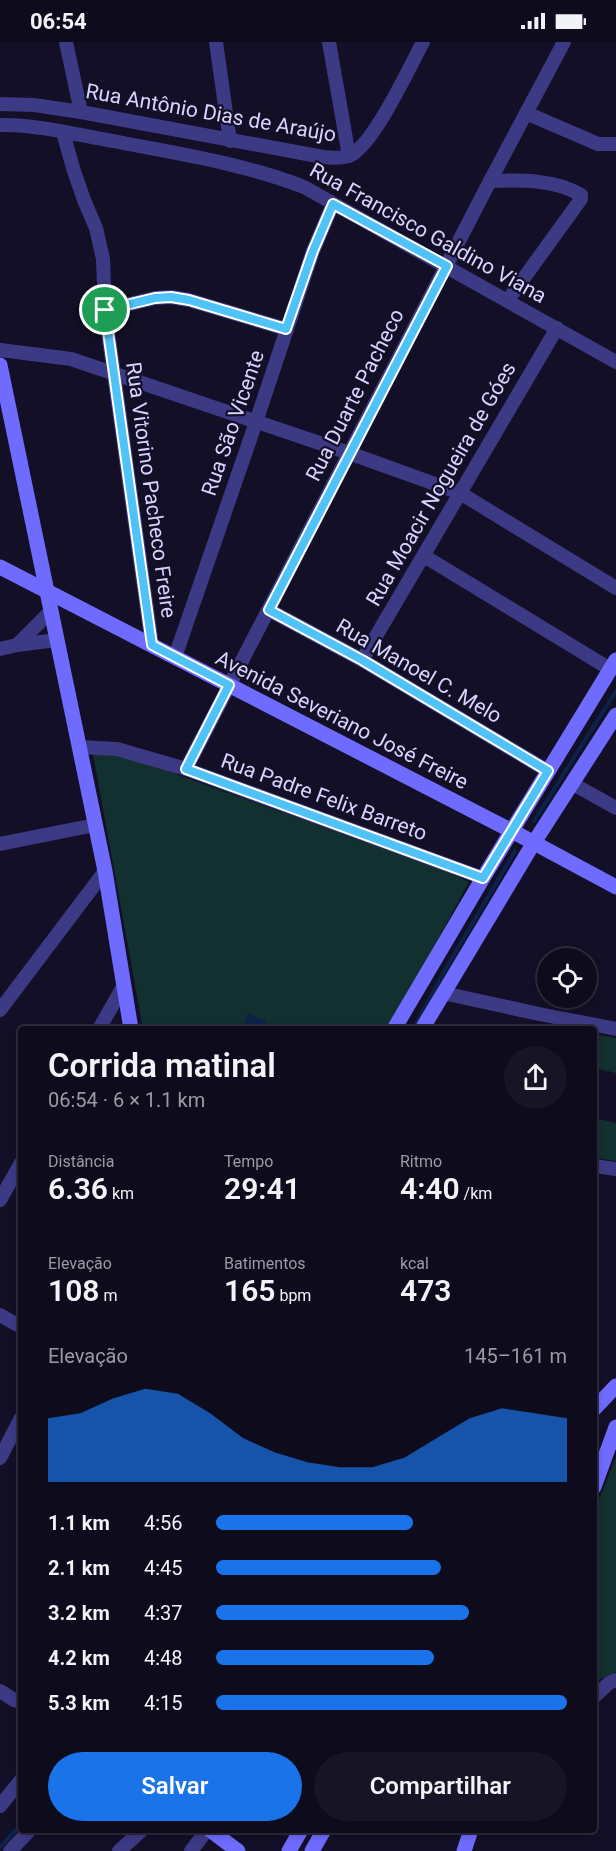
<!DOCTYPE html>
<html lang="pt">
<head>
<meta charset="utf-8">
<style>
  :root { --surface:#0e0b1c; --page:#171425; --text:#f1f3f6; --muted:#9b9ba3; --line:#2e2b3b; --accent:#1a73e8 }
  body { margin:0; font-family:Roboto,sans-serif; background:var(--page); color:var(--text); height:100vh; display:flex; flex-direction:column; font-size:22px; white-space:nowrap }
  * { box-sizing:border-box; margin:0 }
  p { font-size:20px; color:var(--muted) }
  .icon { flex:none; width:33px; height:33px; fill:none; stroke:currentColor; stroke-width:2; stroke-linecap:round; stroke-linejoin:round }
  .map { position:relative; flex:1; overflow:hidden }
  .drawer { position:absolute; left:18px; top:984px; width:579px; height:807px; display:flex; flex-direction:column; background:var(--surface); border-radius:6px; box-shadow:0 3px 9px #0003,0 0 0 2px var(--line) }
  .drawer>* { flex:none }
  .buttons { position:absolute; left:537px; top:906px; display:grid; gap:12px }
  .buttons a { display:grid; place-items:center; width:60px; height:60px; border-radius:50%; background:var(--surface); box-shadow:0 3px 9px #0003,0 0 0 2px var(--line); font-size:30px }
  .pin { position:absolute; display:grid; place-items:center; width:51px; height:51px; color:#fff; margin:-26px; border:3px solid #fff; border-radius:50%; box-shadow:0 2px 6px #0007 }
  .round { display:grid; place-items:center; flex:none; width:63px; height:63px; border-radius:32px; background:var(--page) }
  .summary { display:flex; align-items:center; justify-content:space-between; height:102px; padding:0 30px }
  h1 { font-size:33px; font-weight:600; line-height:45px }
  .stats { display:grid; grid-template-columns:repeat(3,1fr); gap:9px; height:102px; padding:6px 30px }
  .stats div { display:grid; align-content:center }
  .stats b { font-size:30px; font-weight:600 }
  .stats small { font-size:16px; font-weight:400 }
  .stats p { font-size:16px }
  .chart { height:168px; padding:12px 30px }
  .chart p { display:flex; justify-content:space-between }
  .chart svg { width:100%; height:108px; margin-top:6px; fill:var(--accent); opacity:.7 }
  .button { display:flex; gap:12px; margin-top:auto; padding:12px 30px }
  .button a { flex:1; height:69px; border-radius:36px; background:var(--accent); color:#fff; font-size:24px; font-weight:600; line-height:69px; text-align:center }
  .button a+a { background:var(--page); color:var(--text) }
  ul { padding:0 30px; list-style:none; font-size:20px }
  li { display:grid; grid-template-columns:96px 72px 1fr; align-items:center; height:45px }
  li i { height:15px; border-radius:8px; background:var(--accent) }
  .status { display:flex; justify-content:space-between; align-items:center; height:42px; padding:0 30px; background:var(--surface); direction:ltr }
  .status svg { height:16px; fill:currentColor }
  .map>svg:first-child { display:block }
  .green { fill:#12302f }
  .water { fill:#0c2248 }
  .lines { fill:none; stroke-linecap:round; stroke-linejoin:round }
  .stream { stroke:#0c2248; stroke-width:4 }
  .street { stroke:#3d3a85; stroke-width:14 }
  .secondary { stroke:#6f6bff; stroke-width:15 }
  .route-casing { stroke:#fff; stroke-width:12 }
  .route { stroke:#4fc3f7; stroke-width:8 }
  .labels { text-anchor:middle; stroke-width:4.5; stroke-linejoin:round; paint-order:stroke }
  .street-label { font-size:21px; fill:#d9d4ff; stroke:#130f26 }
</style>
</head>
<body>
<div class="status"><b>06:54</b><svg viewBox="0 0 49 12"><path d="M0 12V9h3v3zM5 12V6h3v6zM10 12V3h3v9zM15 12V0h3v12zM26 1h20v11H26zM47 4h2v5h-2z"/></svg></div>
<div class="map">
<svg width="616" height="1809" viewBox="0 0 616 1809">
  <rect width="100%" height="100%" fill="#130f26"/>
  <g class="green">
    <polygon points="93,712 120,712 450,831 469,840 389,987 143,987"/>
    <polygon points="594,992 616,996 616,1031 594,1026"/>
    <polygon points="594,1076 616,1081 616,1119 594,1116"/>
    <polygon points="616,1415 616,1630 594,1640 594,1469"/>
  </g>
  <polygon class="water" points="248,972 266,978 263,987 252,987 244,984"/>
  <g class="lines">
    <g class="stream">
      <polyline points="534,779 616,649"/>
      <polyline points="413,987 445,928 515,809"/>
      <polyline points="0,1805 21,1783"/>
    </g>
    <g class="street">
      <polyline points="66,0 81,70"/>
      <polyline points="216,0 230,99"/>
      <polyline points="329,0 349,114"/>
      <path d="M0 62 34 63 81 70 323 115C332 116 343 117 351 113 375 100 409 26 423 0"/>
      <polyline points="526,71 598,102 616,102"/>
      <path d="M0 83C35 82 78 93 113 99 179 112 242 121 304 145L616 320"/>
      <polyline points="63,90 73,126 84,158 96,186 103,217 105,268 152,603"/>
      <path d="M490 139C519 138 555 137 581 153V157L508 258"/>
      <polyline points="105,268 155,256 171,255 189,258 286,287"/>
      <polyline points="0,308 71,317 349,411 460,451 616,546"/>
      <polyline points="424,514 610,627"/>
      <polyline points="269,568 362,618 548,729"/>
      <polyline points="17,603 51,569"/>
      <polyline points="0,607 17,603 57,598"/>
      <polyline points="175,615 256,380 313,209 333,162"/>
      <polyline points="362,618 557,286"/>
      <polyline points="79,705 117,707 186,727 483,836"/>
      <polyline points="186,727 490,139 564,0"/>
      <polyline points="573,742 616,766"/>
      <polyline points="0,802 95,783"/>
      <polyline points="443,951 539,972 616,987"/>
      <polyline points="0,968 105,829"/>
      <polyline points="99,987 124,943"/>
      <polyline points="594,1124 616,1127"/>
      <polyline points="0,1158 21,1121"/>
      <polyline points="0,1273 21,1285"/>
      <polyline points="0,1416 21,1376"/>
      <polyline points="0,1649 14,1658 21,1660"/>
      <polyline points="594,1655 609,1641 616,1638"/>
      <polyline points="0,1764 21,1738"/>
      <polyline points="10,1809 30,1788"/>
      <polyline points="119,1809 142,1788"/>
      <polyline points="191,1809 207,1788"/>
    </g>
    <g class="secondary">
      <polyline points="0,323 105,829 131,987"/>
      <polyline points="0,525 512,789 616,845"/>
      <polyline points="394,987 483,836 616,618"/>
      <polyline points="422,987 533,802 616,673"/>
      <polyline points="594,1367 616,1344"/>
      <polyline points="594,1445 616,1385"/>
      <polyline points="210,1788 238,1809"/>
      <polyline points="289,1809 301,1788"/>
      <polyline points="312,1809 324,1788"/>
      <polyline points="464,1809 471,1788"/>
    </g>
  </g>
  <g class="lines">
    <g class="route-casing">
      <polygon id="route" points="333,162 447,224 269,568 362,618 548,729 483,836 186,727 229,643 152,603 105,268 155,256 171,255 189,258 286,287 313,209"/>
    </g>
    <use href="#route" class="route"/>
  </g>
  <g class="labels">
    <g class="street-label">
      <text transform="translate(211 71) rotate(10)" y="7">Rua Antônio Dias de Araújo</text>
      <text transform="translate(428 191) rotate(29)" y="7">Rua Francisco Galdino Viana</text>
      <text transform="translate(355 353) rotate(-63)" y="7">Rua Duarte Pacheco</text>
      <text transform="translate(233 381) rotate(-71)" y="7">Rua São Vicente</text>
      <text transform="translate(441 442) rotate(-60)" y="7">Rua Moacir Nogueira de Góes</text>
      <text transform="translate(151 448) rotate(82)" y="7">Rua Vitorino Pacheco Freire</text>
      <text transform="translate(419 629) rotate(30)" y="7">Rua Manoel C. Melo</text>
      <text transform="translate(342 678) rotate(27)" y="7">Avenida Severiano José Freire</text>
      <text transform="translate(324 755) rotate(20)" y="7">Rua Padre Felix Barreto</text>
    </g>
  </g>
</svg>
<div class="buttons">
<a><svg class="icon" aria-label="locate" viewBox="0 0 24 24"><circle cx="12" cy="12" r="6"/><path d="M12 2v4M12 18v4M2 12h4M18 12h4"/></svg></a>
</div>
<div class="pin" style="left:105px;top:268px;background:#1e9e55"><svg class="icon" aria-label="arrive" viewBox="0 0 24 24"><path d="M6 21V4h12l-3 4 3 4H6"/></svg></div>
<section class="drawer">
<div class="summary"><div><h1>Corrida matinal</h1><p>06:54 · 6 × 1.1 km</p></div><a class="round"><svg class="icon" aria-label="share" viewBox="0 0 24 24"><path d="M12 15V3M7 8l5-5 5 5M5 13v7h14v-7"/></svg></a></div>
<div class="stats">
<div><p>Distância</p><b>6.36<small> km</small></b></div>
<div><p>Tempo</p><b>29:41</b></div>
<div><p>Ritmo</p><b>4:40<small> /km</small></b></div>
</div>
<div class="stats">
<div><p>Elevação</p><b>108<small> m</small></b></div>
<div><p>Batimentos</p><b>165<small> bpm</small></b></div>
<div><p>kcal</p><b>473</b></div>
</div>
<div class="chart"><p><span>Elevação</span>145–161 m</p>
<svg viewBox="0 0 160 44" preserveAspectRatio="none"><path d="M0 44V18L10 16L20 10L30 6L40 8L50 16L60 26L70 32L80 36L90 38L100 38L110 34L120 26L130 18L140 14L150 16L160 18V44z"/></svg>
</div>
<ul>
<li><b>1.1 km</b>4:56<i style="width:56%"></i></li>
<li><b>2.1 km</b>4:45<i style="width:64%"></i></li>
<li><b>3.2 km</b>4:37<i style="width:72%"></i></li>
<li><b>4.2 km</b>4:48<i style="width:62%"></i></li>
<li><b>5.3 km</b>4:15<i style="width:100%"></i></li>
</ul>
<div class="button"><a>Salvar</a><a>Compartilhar</a></div>
</section>
</div>
</body>
</html>
